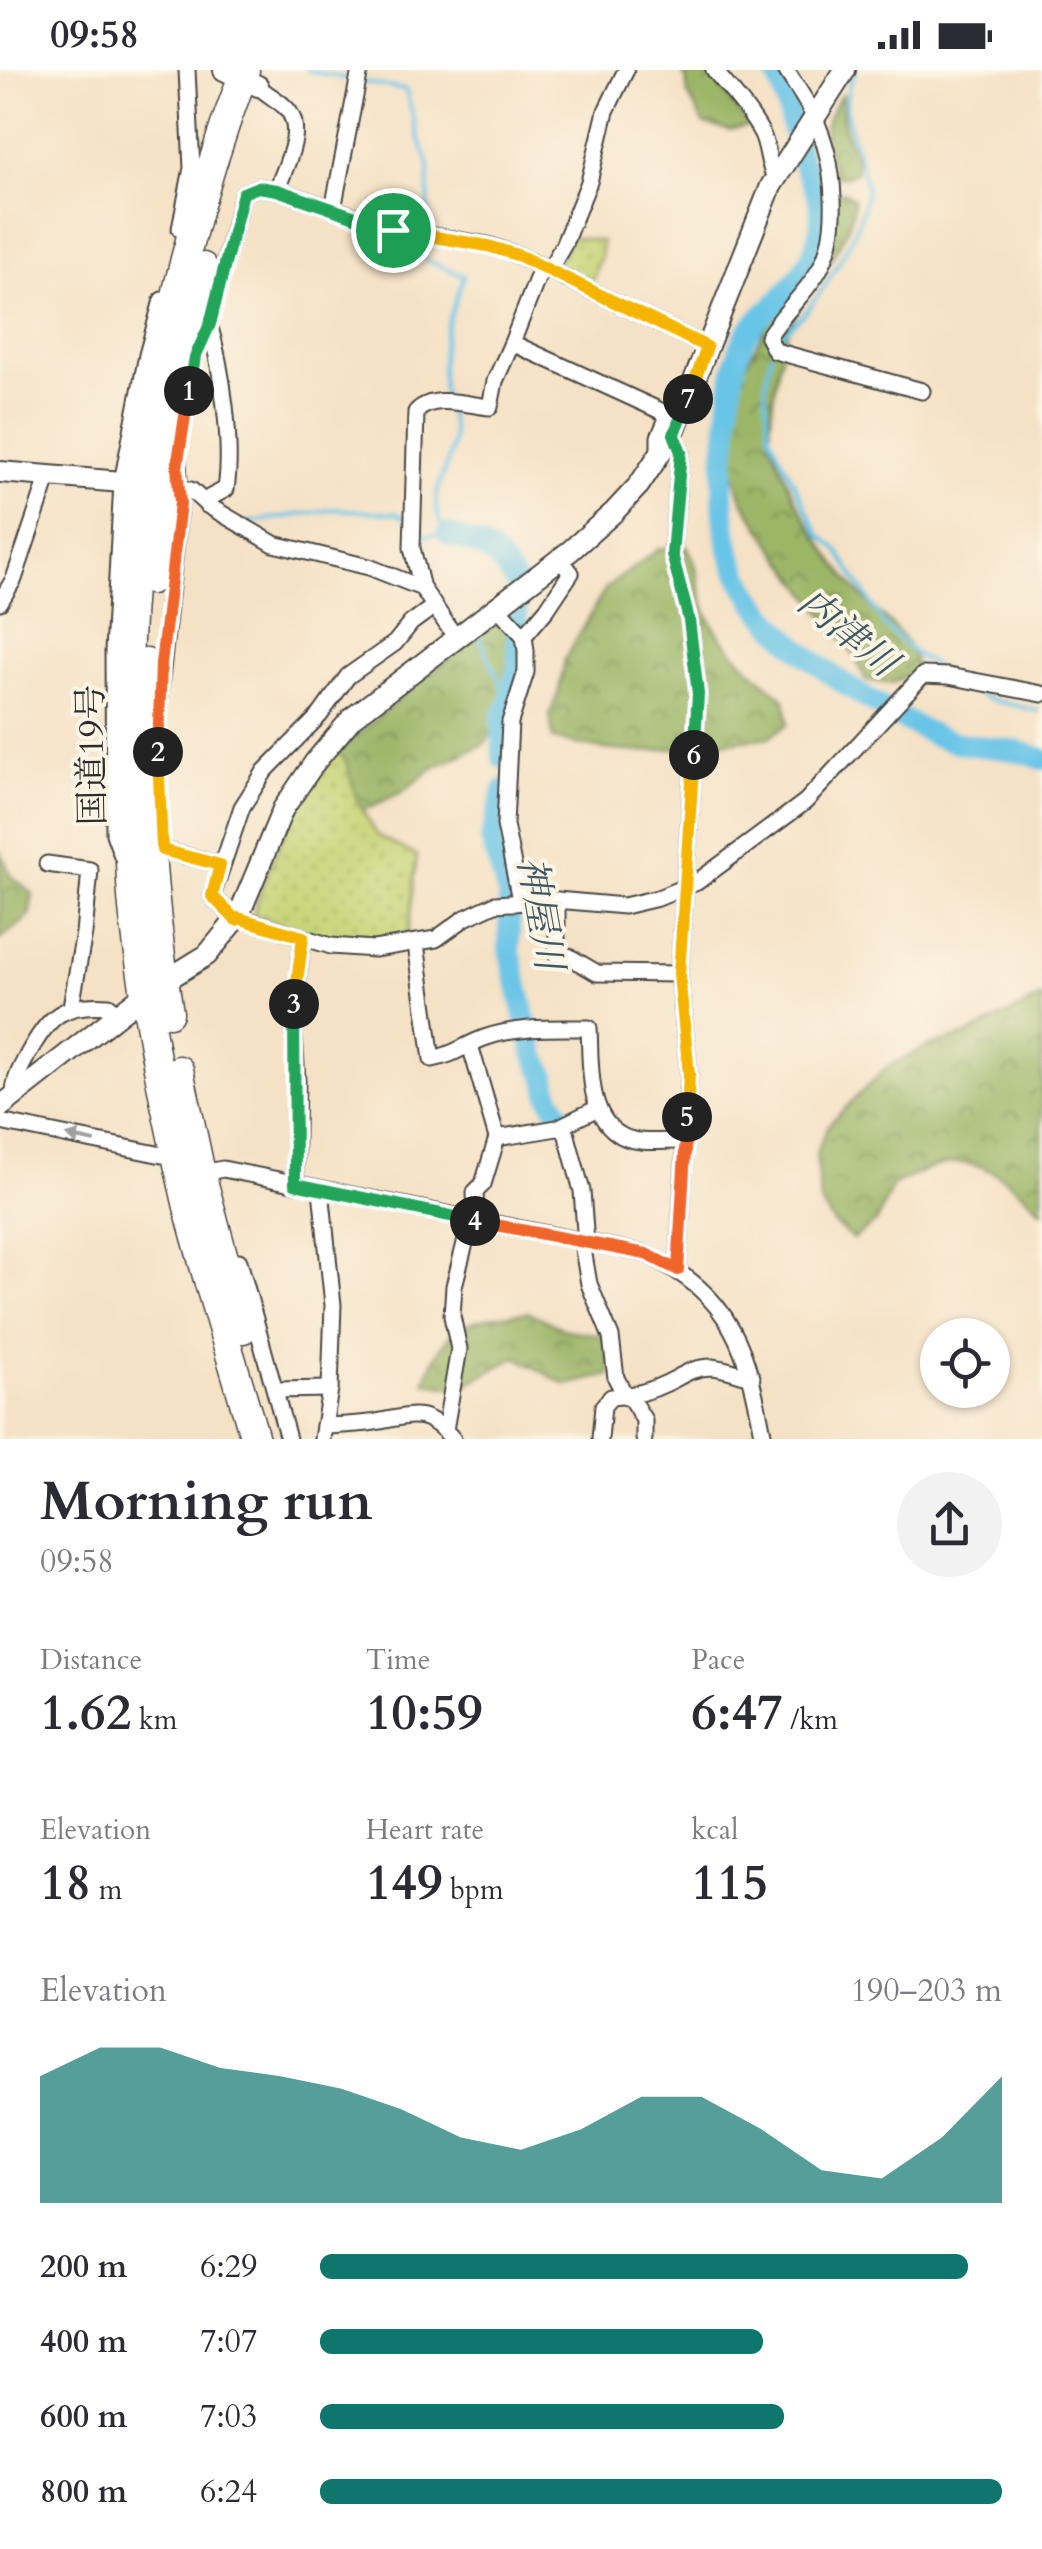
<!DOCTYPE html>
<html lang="en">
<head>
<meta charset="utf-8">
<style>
  :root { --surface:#fff; --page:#f2f2f3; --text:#2b2b33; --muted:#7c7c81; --accent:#0f766e }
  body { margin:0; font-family:Cardo,"Noto Serif JP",serif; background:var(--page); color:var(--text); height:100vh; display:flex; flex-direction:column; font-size:38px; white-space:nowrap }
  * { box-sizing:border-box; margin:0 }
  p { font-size:32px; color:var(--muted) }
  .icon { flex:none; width:55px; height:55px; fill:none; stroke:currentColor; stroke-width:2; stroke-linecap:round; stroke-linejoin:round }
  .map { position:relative; height:1369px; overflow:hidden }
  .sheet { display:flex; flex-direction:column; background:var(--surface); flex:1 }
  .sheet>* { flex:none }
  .buttons { position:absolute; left:920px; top:1248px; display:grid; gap:20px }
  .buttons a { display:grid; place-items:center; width:90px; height:90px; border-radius:50%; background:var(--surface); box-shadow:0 2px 8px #0004; font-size:50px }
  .pin { position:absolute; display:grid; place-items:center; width:85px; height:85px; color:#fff; margin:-42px; border:5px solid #fff; border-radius:50%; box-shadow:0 2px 10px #0007 }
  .km { position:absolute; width:50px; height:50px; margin:-25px; border-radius:50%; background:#222; color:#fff; font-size:28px; line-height:50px; text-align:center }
  .round { display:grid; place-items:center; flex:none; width:105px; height:105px; border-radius:52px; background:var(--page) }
  .head { display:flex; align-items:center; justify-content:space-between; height:170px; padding:0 40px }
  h1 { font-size:55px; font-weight:800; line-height:75px }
  .metrics { display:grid; grid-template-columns:repeat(3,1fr); gap:15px; height:170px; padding:10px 40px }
  .metrics div { display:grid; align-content:center }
  .metrics b { font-size:50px; font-weight:800 }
  .metrics small { font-size:28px; font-weight:400 }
  .metrics p { font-size:28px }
  .chart { height:280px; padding:20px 40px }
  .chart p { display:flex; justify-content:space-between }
  .chart svg { width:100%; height:180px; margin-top:10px; fill:var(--accent); opacity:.7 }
  ul { padding:0 40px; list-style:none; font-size:32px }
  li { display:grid; grid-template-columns:160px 120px 1fr; align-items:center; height:75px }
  li i { height:25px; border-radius:12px; background:var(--accent) }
  .status { display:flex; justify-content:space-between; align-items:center; height:70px; padding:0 50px; background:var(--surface); direction:ltr }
  .status svg { height:28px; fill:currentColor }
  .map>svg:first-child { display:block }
  .forest { fill:url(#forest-crowns); stroke:#647049; stroke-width:2.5 }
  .park { fill:url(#park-dots); stroke:#788050; stroke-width:2.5 }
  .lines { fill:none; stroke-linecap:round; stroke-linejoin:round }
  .stream { stroke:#69c5e7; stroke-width:4 }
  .river { stroke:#69c5e7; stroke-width:22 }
  .street-casing { stroke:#494642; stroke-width:19 }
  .secondary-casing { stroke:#494642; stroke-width:24 }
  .highway-casing { stroke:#494642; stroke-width:31 }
  .street { stroke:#fff; stroke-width:15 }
  .secondary { stroke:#fff; stroke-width:20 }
  .highway { stroke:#fff; stroke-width:28 }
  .oneway { fill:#a0a0a0 }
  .split-1-casing { stroke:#fff; stroke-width:20 }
  .split-2-casing { stroke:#fff; stroke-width:20 }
  .split-3-casing { stroke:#fff; stroke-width:20 }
  .split-4-casing { stroke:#fff; stroke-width:20 }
  .split-5-casing { stroke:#fff; stroke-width:20 }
  .split-6-casing { stroke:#fff; stroke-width:20 }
  .split-7-casing { stroke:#fff; stroke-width:20 }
  .split-8-casing { stroke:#fff; stroke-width:20 }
  .split-1 { stroke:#22a559; stroke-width:12 }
  .split-2 { stroke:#f0652b; stroke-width:12 }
  .split-3 { stroke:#f5b400; stroke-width:12 }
  .split-4 { stroke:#22a559; stroke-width:12 }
  .split-5 { stroke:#f0652b; stroke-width:12 }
  .split-6 { stroke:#f5b400; stroke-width:12 }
  .split-7 { stroke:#22a559; stroke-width:12 }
  .split-8 { stroke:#f5b400; stroke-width:12 }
  .labels { text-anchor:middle; stroke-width:8; stroke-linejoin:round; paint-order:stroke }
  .street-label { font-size:35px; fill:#2b2b2b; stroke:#fcf5e5 }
  .water-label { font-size:38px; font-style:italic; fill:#3e5963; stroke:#fcf5e5 }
</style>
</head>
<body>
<div class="status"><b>09:58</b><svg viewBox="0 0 49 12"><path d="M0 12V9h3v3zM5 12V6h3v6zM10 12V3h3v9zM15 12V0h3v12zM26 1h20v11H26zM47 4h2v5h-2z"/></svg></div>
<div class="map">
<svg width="1042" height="1369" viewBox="0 0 1042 1369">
  <defs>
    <pattern id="forest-crowns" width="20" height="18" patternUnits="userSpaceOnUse" patternTransform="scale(2.5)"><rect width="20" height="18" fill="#9cb667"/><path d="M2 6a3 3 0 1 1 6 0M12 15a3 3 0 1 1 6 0" fill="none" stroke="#7f9455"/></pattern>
    <pattern id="park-dots" width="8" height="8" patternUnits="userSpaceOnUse" patternTransform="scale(2.5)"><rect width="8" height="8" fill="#c6d476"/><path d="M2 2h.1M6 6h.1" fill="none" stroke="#aab666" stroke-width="1.8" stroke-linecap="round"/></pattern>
  </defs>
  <rect width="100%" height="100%" fill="#fcf5e5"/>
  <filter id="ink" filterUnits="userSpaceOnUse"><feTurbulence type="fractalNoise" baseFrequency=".01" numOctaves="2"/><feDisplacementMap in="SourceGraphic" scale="20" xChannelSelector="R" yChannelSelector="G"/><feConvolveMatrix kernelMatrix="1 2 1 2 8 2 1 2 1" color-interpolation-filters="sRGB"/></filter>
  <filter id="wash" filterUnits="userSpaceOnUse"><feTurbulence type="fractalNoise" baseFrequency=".0048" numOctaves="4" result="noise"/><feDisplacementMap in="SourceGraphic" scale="40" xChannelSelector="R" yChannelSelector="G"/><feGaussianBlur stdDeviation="2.25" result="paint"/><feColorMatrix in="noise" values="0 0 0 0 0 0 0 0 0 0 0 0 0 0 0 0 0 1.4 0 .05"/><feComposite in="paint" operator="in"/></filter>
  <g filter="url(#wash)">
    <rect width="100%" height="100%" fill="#f5e1c5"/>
    <g class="forest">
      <polygon points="680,0 708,0 749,56 729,60 704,54 688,25 686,8"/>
      <path d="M842 24C844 35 842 48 845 59 849 76 858 84 856 102L847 106H835C824 64 816 61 842 24Z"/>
      <path d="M845 122 853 129C858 162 807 219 792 250 781 273 768 346 771 371 773 380 779 391 782 399 800 445 827 485 859 523 879 546 915 568 916 601L892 613 866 610 854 585 775 479 742 430 729 387 737 311 768 253 795 213 811 176 823 130 833 123Z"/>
      <path d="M687 476C701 500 697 519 707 543 721 577 758 606 785 630L788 654 769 667 641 682 602 679 553 669 550 644 559 621 565 589 606 518 659 479Z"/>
      <polygon points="513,540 523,549 524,599 506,644 484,674 433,698 402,722 349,747 332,688 411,618"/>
      <polygon points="0,781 11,806 33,824 29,847 0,869"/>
      <path d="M1042 927V1141C1019 1118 987 1090 953 1093 934 1094 910 1108 893 1115L876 1152 853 1169 835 1155 821 1133 816 1084 829 1054 887 997 929 976 967 965Z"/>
      <path d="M529 1242 566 1260 607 1266 611 1305 566 1315 516 1287 460 1318 425 1313C446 1250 469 1249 529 1242Z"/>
    </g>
    <g class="park">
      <polygon points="570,167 602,171 600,188 590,216 555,200"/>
      <path d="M335 682 345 689 357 730 377 765 417 786 408 867 405 870 354 873 330 871 253 845C270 786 297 730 335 682Z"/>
    </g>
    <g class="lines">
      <g class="stream">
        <polyline points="307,0 352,10"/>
        <polyline points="363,12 406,20 418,66 429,95 428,158"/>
        <path d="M425 171 422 188 464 206C447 253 437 278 444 329"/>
        <path d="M777 271C786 257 800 250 809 238 832 207 858 164 866 126 868 118 865 112 863 104 855 65 834 39 856 0"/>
        <polyline points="771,284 765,317 769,363 819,464 837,479 885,556 914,583 942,601"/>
        <polyline points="250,452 336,439 399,444 404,448"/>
        <path d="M416 466 448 464C420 428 449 405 453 370 454 359 450 348 447 338"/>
        <polyline points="477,563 510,633"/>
        <polyline points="961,616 988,629 1038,641"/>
      </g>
      <g class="river">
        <path d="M774 0C789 26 790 59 800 87 806 104 818 118 820 136 821 143 821 152 820 159 815 186 798 211 779 230 765 244 753 251 744 269 730 297 730 336 727 366 722 403 720 450 732 487 757 564 856 626 925 661 965 682 1006 673 1042 689"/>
        <path d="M448 464C484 478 495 478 516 514"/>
        <polyline points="503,688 502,648 510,633 518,594 516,529"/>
        <polyline points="504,720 491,770 509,827 509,879 534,983 546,1007 549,1025 561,1046"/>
      </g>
    </g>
  </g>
  <g filter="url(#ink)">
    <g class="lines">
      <g class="street-casing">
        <g id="street">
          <path d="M714 0C731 21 750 41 762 64 769 79 767 95 776 109"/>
          <path d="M786 0C795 15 807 31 814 47 835 90 843 165 816 205 802 227 782 244 768 267L775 281 922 321"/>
          <path d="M258 16C266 24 275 28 284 36 308 57 285 95 277 120"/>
          <polyline points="333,139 360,0"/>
          <polyline points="180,159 192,98 187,0"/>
          <polyline points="542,196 512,273 663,342 666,351 659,367 659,385"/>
          <polyline points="549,200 563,176 589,112 606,41 626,0"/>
          <polyline points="195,286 209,254 243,123 258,117 277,120 393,159 488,175 520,186 707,277"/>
          <polyline points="673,364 681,382 672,483 689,550 698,624 679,904 689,1004 678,1200"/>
          <polyline points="170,416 191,420 207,435 274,474 369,497 422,518 456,568"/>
          <path d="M207 435 209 428 226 419C233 375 222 297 209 254"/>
          <path d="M422 518 412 478 416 342C433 323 467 335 490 337L495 311 512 273"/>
          <polyline points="0,532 14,509 48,408"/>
          <polyline points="497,537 524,566 526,581 526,602 510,652 505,755 520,830"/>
          <polyline points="524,566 547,539 571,503 560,489"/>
          <polyline points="158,638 180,433 178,388"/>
          <polyline points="163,780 220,795"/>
          <polyline points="122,786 114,764 113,582 122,412 147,285 162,230"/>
          <polyline points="47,794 90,800 84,863 71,937"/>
          <polyline points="557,830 557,886 568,886 597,903 679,904"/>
          <polyline points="238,847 331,876 374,879 436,869 465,848 495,834 557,830 624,836 658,828 697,812 805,732 923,605 948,606 1042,624"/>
          <polyline points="236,850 212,826 242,737 265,701 320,645 348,606 395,573 411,553 433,537"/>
          <path d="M416 874 432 989C452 986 465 975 484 968 518 956 554 958 589 958 591 992 586 1047 622 1066 638 1075 667 1070 685 1071"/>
          <polyline points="470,975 497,1068 483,1114 475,1122 476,1151"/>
          <path d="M14 1029C13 1010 20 1000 28 984 49 946 63 932 109 936L117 946"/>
          <polyline points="0,1052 162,1085 175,1076"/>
          <polyline points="564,1055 582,1121 586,1174"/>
          <polyline points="497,1068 557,1058 598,1038"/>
          <path d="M201 1103 223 1099 646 1184C734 1226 747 1280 764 1369"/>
          <polyline points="295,1114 297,1011 293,945 303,867"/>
          <polyline points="321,1120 333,1235 330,1319 322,1369"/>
          <polyline points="582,1173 589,1214 611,1267 616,1308 626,1327"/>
          <polyline points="239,1191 288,1369"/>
          <polyline points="275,1320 330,1319"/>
          <polyline points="630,1327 644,1350 644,1369"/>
          <path d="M324 1356C342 1355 362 1355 381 1351 417 1344 426 1340 453 1369"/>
          <polyline points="445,1360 459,1279 452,1246 454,1216 471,1150"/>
          <path d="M600 1369 603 1336 611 1327C630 1326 649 1322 667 1313 682 1306 692 1297 712 1297 725 1298 739 1304 752 1307"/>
        </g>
      </g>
      <g class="secondary-casing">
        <g id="secondary">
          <polyline points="224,0 258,16"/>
          <polyline points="0,402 122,412"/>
          <polyline points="0,1037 147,922 207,885 238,847 283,739 315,692 352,648 570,481 614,442 639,415 673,364 771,116 845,0"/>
        </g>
      </g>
      <g class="highway-casing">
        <g id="highway">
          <path d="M245 0C158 227 120 476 128 719 129 761 129 805 134 847 146 943 165 1042 188 1137 208 1215 233 1292 255 1369"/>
          <polyline points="151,510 166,386 203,197"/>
          <path d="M146 593C144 709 151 828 169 943"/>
          <polyline points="179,1000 201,1103 243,1259"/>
        </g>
      </g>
      <use href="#street" class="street"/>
      <use href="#secondary" class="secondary"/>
      <use href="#highway" class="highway"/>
    </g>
    <defs><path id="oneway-solid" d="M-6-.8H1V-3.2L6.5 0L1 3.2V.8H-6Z" transform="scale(2.5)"/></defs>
    <use class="oneway" href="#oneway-solid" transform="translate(81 1069) rotate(-168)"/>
  </g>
  <g class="lines" filter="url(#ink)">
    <g class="split-1-casing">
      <polyline id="split-1" points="189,321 195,287 210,254 243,123 258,117 277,120 393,160"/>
    </g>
    <g class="split-2-casing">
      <polyline id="split-2" points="158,682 161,594 180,433 177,397 189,321"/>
    </g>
    <g class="split-3-casing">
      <polyline id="split-3" points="158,682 162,780 220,795 212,826 236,850 238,848 303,867 294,934"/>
    </g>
    <g class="split-4-casing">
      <polyline id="split-4" points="294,934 295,1114 475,1151"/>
    </g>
    <g class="split-5-casing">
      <polyline id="split-5" points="475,1151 646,1184 678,1200 687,1047"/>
    </g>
    <g class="split-6-casing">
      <polyline id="split-6" points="687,1047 689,1004 679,904 694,685"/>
    </g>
    <g class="split-7-casing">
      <polyline id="split-7" points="688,329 674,364 681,382 672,484 689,550 698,624 694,685"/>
    </g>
    <g class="split-8-casing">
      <polyline id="split-8" points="393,160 488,176 520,186 707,277 688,329"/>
    </g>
    <use href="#split-1" class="split-1"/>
    <use href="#split-2" class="split-2"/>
    <use href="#split-3" class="split-3"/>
    <use href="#split-4" class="split-4"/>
    <use href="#split-5" class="split-5"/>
    <use href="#split-6" class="split-6"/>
    <use href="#split-7" class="split-7"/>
    <use href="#split-8" class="split-8"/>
  </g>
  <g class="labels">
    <g class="street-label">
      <text transform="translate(91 685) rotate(-91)" y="12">国道19号</text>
    </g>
    <g class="water-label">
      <text transform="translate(848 562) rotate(39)" y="13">内津川</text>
      <text transform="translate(541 843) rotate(80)" y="13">神屋川</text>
    </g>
  </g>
</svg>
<div class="buttons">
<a><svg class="icon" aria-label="locate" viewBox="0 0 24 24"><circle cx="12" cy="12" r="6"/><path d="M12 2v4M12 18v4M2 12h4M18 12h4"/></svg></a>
</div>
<div class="pin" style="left:393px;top:160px;background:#1e9e55"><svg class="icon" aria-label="arrive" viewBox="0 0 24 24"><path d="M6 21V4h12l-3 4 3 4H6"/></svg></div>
<b class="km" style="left:189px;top:321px">1</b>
<b class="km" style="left:158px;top:682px">2</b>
<b class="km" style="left:294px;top:934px">3</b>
<b class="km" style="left:475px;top:1151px">4</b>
<b class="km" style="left:687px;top:1047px">5</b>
<b class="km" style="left:694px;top:685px">6</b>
<b class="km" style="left:688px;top:329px">7</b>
</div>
<section class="sheet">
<div class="head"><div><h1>Morning run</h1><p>09:58</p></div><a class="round"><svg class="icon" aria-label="share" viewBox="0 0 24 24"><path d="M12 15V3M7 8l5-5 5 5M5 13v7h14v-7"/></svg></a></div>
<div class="metrics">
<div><p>Distance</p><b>1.62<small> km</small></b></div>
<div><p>Time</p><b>10:59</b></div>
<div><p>Pace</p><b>6:47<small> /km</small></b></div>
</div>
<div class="metrics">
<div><p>Elevation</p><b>18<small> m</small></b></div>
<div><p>Heart rate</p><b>149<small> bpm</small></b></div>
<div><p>kcal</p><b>115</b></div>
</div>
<div class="chart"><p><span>Elevation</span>190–203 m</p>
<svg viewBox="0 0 160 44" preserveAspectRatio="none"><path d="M0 44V13L10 6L20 6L30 11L40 13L50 16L60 21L70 28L80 31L90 26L100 18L110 18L120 26L130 36L140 38L150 28L160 13V44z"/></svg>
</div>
<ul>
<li><b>200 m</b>6:29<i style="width:95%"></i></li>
<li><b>400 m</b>7:07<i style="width:65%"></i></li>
<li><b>600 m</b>7:03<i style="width:68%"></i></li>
<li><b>800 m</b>6:24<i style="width:100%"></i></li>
</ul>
</section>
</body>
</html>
